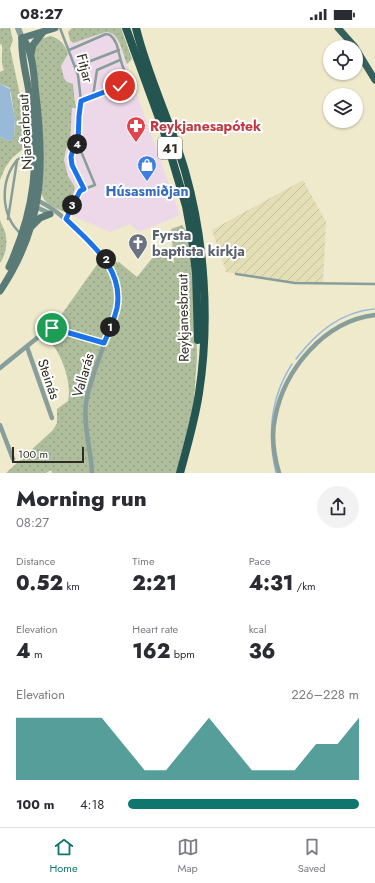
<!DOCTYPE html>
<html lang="en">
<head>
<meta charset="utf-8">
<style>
  :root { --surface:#fff; --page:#f2f2f3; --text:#2b2b33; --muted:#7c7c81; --line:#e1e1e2; --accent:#0f766e }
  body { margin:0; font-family:Jost,sans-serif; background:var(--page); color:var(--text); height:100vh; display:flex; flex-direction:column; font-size:15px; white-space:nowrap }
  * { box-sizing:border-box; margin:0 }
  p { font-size:13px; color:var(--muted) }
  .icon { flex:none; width:22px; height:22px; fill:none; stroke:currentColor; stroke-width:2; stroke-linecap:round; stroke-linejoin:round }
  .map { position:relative; height:445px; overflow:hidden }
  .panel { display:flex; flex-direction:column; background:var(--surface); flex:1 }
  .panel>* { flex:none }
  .controls { position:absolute; left:323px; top:12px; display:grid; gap:8px }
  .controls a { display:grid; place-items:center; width:40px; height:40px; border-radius:50%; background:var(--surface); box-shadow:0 1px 3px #0004; font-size:20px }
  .scale { position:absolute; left:12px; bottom:10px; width:72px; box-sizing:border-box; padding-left:4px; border:2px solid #2e2c20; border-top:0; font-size:11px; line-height:14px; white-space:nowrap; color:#2e2c20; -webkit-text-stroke:3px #fff; paint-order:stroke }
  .pin { position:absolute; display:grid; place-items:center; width:34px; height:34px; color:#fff; margin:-17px; border:2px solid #fff; border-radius:50%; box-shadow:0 1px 4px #0007 }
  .km { position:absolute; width:20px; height:20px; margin:-10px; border-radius:50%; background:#222; color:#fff; font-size:11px; line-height:20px; text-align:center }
  .round { display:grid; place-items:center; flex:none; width:42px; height:42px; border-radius:21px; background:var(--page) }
  .summary { display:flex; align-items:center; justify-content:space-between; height:68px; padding:0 16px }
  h1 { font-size:22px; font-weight:800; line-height:30px }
  .metrics { display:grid; grid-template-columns:repeat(3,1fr); gap:6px; height:68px; padding:4px 16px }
  .metrics div { display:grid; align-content:center }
  .metrics b { font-size:20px; font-weight:800 }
  .metrics small { font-size:11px; font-weight:400 }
  .metrics p { font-size:11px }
  .chart { height:112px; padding:8px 16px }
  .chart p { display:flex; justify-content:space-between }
  .chart svg { width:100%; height:72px; margin-top:4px; fill:var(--accent); opacity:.7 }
  ul { padding:0 16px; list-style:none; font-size:13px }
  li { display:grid; grid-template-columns:64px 48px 1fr; align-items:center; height:30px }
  li i { height:10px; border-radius:5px; background:var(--accent) }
  .status { display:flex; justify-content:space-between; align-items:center; height:28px; padding:0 20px; background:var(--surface); direction:ltr }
  .status svg { height:11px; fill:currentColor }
  .tabs { display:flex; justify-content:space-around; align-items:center; height:56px; border-top:1px solid var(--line); background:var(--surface); font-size:11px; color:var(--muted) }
  .tabs a { display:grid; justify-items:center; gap:2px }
  .tabs .current { color:var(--accent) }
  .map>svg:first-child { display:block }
  .commercial { fill:#ecd8e8 }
  .industrial { fill:url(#industrial-furrows) }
  .grass { fill:url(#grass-dots) }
  .water { fill:#98bad8 }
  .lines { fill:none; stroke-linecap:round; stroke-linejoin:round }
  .stream { stroke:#98bad8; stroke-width:1.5 }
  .service { stroke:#889e9b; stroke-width:2.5 }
  .minor { stroke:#889e9b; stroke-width:4.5 }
  .tertiary { stroke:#889e9b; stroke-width:6 }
  .secondary { stroke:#597a76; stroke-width:7 }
  .primary { stroke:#36605c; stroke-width:7 }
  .trunk { stroke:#245551; stroke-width:8 }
  .route-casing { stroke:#fff; stroke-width:8 }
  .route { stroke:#1a73e8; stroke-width:5 }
  .labels { text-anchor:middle; stroke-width:4; stroke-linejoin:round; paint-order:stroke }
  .shield { fill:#fff; stroke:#6d6b63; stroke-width:1 }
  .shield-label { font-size:13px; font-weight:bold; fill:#2e2c20 }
  .street-label { font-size:14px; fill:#2e2c20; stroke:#fff }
  .health-label { font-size:14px; font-weight:bold; fill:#be3a42; stroke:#fff; text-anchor:start }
  .shop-label { font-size:14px; font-weight:bold; fill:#366cbe; stroke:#fff }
  .worship-label { font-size:14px; font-weight:bold; fill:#5b616d; stroke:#fff; text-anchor:start }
</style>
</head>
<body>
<div class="status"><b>08:27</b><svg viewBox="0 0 49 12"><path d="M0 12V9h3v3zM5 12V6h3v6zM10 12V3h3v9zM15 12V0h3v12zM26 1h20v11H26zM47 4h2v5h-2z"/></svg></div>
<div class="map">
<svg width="375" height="445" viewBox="0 0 375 445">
  <defs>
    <pattern id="industrial-furrows" width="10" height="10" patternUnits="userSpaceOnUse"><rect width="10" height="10" fill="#e4deb7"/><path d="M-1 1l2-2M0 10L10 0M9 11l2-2" fill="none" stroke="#c4bf9d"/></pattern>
    <pattern id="grass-dots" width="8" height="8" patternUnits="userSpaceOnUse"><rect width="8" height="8" fill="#aebe9c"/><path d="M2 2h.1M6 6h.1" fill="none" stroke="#96a386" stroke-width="1.8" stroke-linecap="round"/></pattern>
  </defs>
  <rect width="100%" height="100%" fill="#efeacb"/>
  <polygon class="commercial" points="106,4 111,4 116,8 180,187 139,204 130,196 110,204 73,188 66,182 72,171 75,159 68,148 64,132 66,121 70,115 72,80 77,79 75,75 75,68 64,50 61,38 68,26 67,22 70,12 73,15"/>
  <polygon class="industrial" points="303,152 326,194 323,256 295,255 226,244 212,202"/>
  <g class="grass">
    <path d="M1 0H10L13 12 10 20 25 90 26 115 23 121 12 130 5 140 0 152V109L9 113 14 110 15 91 10 60 0 56V44L4 42C0 32 3 26 2 17L0 16V1Z"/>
    <path d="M72 0H121L132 31 127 36C122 25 120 4 106 4L73 15 70 12 68 4Z"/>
    <path d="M51 8C60 11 65 16 68 26L61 38 64 50 67 54 73 56 75 75 77 80H72L70 115 66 121 64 132 68 148 75 159 72 171 65 184C54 180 44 176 41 164L33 24C37 13 38 11 51 8Z"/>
    <path d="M0 192C1 196 4 200 5 204 8 214 6 227 0 235Z"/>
    <path d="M182 197 192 211 196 245 197 329 192 399 178 445H52L51 442 46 445H6L53 402 57 395V381L68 373C72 357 63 330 53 317 50 313 45 310 42 306L52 300 103 228 114 235 119 234 137 249 158 223 174 235 171 201Z"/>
  </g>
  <polygon class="water" points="0,56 12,62 10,65 15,91 14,110 12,112 9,113 0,109"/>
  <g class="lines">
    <g class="stream">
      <path d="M296 331C316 305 340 284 374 281"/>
      <path d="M276 445C267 406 270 370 292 336"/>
    </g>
    <g class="service">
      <polyline points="60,0 78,47 81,73 79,88 78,116 95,157 79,163 66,191"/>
      <path d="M69 22 106 6 110 7C118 13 118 24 121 33 123 41 127 48 130 55L81 73"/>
      <polyline points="75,39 119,22"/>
      <polyline points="93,68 97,42 120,32"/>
      <path d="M78 115C64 132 75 145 84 161"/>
      <polyline points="8,191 17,133"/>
      <path d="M21 206C0 187 0 153 17 132 22 128 28 125 33 121"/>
      <polyline points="236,246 295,255 375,256"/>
    </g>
    <g class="minor">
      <path d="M36 172C56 180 71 197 86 211 93 218 101 225 107 233 126 261 115 285 105 314 98 334 89 355 86 375 83 399 91 421 92 445"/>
      <polyline points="34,178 51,186"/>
      <polyline points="27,319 52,390"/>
      <polyline points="0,340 42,306 52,300 104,315"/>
      <polyline points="0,397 13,431"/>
      <path d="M279 445C274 428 271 408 275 390 284 342 324 293 375 287"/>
    </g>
    <polyline class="tertiary" points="18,0 22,10"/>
    <g class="secondary">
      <polyline points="22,10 55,0"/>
      <polyline points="31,26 33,17 43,4"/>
      <polyline points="31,199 40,190 50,186"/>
      <path d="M9 239C36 179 39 135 30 71 28 52 20 28 22 10"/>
      <path d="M0 263C45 196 45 136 35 59 34 45 32 19 22 10"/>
    </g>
    <g class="primary">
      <polyline points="338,0 355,19"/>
      <polyline points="356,21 375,52"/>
    </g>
    <g class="trunk">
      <polyline points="126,0 164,104 186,178 192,211 196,245 198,312"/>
      <path d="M136 0C148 49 171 95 185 143 205 213 210 294 199 365 195 392 187 419 180 445"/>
    </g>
  </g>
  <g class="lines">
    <g class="route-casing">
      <path id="route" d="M52 300 104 315C109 304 114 292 117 280 124 240 91 216 66 191L80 163 84 161 72 137 71 129 73 121 78 114 79 88 81 73 120 58"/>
    </g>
    <use href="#route" class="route"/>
  </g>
  <defs>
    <g id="pharmacy-pin" transform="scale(1)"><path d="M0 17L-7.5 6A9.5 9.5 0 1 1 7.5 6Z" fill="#e0444e" stroke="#fff"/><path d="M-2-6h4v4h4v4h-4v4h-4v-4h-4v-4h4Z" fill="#fff"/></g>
    <g id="shop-pin" transform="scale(1)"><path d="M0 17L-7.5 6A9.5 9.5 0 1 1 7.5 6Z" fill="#3f7fe0" stroke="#fff"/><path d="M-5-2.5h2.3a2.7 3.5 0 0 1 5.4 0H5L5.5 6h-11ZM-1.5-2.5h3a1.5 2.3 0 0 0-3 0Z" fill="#fff"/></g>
    <g id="church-pin" transform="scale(1)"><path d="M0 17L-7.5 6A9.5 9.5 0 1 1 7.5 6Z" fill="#6b7280" stroke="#fff"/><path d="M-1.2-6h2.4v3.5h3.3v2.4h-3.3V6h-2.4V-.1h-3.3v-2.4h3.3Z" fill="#fff"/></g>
  </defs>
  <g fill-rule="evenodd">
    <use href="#pharmacy-pin" x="136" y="98"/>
    <use href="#shop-pin" x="147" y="137"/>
    <use href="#church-pin" x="138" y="215"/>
  </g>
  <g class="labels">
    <rect class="shield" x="158" y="109" width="24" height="22" rx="3"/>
    <g class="shield-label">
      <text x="170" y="125">41</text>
    </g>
    <g class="street-label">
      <text transform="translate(85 40) rotate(75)" y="5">Fitjar</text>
      <text transform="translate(25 104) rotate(-93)" y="5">Njarðarbraut</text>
      <text transform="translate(183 290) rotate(-91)" y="5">Reykjanesbraut</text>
      <text transform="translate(83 347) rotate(-74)" y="5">Vallarás</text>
      <text transform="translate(49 351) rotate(71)" y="5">Steinás</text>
    </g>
    <g class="health-label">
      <text x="150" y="103">Reykjanesapótek</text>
    </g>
    <g class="shop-label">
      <text x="147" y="168">Húsasmiðjan</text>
    </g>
    <g class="worship-label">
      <text x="152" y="212">Fyrsta<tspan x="152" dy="16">baptista kirkja</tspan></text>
    </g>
  </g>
</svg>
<div class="controls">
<a><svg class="icon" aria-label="locate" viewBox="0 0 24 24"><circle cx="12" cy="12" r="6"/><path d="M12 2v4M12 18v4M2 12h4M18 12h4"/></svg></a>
<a><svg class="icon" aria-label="layers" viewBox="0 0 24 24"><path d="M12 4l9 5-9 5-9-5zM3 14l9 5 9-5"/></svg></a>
</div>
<div class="scale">100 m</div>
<div class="pin" style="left:52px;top:300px;background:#1e9e55"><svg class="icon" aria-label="arrive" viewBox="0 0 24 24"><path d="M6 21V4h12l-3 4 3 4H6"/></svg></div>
<div class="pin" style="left:120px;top:58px;background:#d93025"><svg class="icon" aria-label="check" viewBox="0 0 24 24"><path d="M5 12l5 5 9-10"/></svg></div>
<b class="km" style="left:110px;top:299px">1</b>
<b class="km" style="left:106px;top:231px">2</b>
<b class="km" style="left:72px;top:177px">3</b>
<b class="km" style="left:77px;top:116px">4</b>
</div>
<section class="panel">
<div class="summary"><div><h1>Morning run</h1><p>08:27</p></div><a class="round"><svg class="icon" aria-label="share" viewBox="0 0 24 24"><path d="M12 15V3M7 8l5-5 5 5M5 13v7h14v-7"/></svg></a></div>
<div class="metrics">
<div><p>Distance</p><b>0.52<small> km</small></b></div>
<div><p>Time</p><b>2:21</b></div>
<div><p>Pace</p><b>4:31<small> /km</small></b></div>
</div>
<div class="metrics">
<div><p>Elevation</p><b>4<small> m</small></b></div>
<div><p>Heart rate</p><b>162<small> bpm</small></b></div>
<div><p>kcal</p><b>36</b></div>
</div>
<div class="chart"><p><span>Elevation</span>226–228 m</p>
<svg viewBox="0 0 160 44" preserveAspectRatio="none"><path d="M0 44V6L10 6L20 6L30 6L40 6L50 22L60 38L70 38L80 22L90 6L100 22L110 38L120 38L130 38L140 22L150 22L160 6V44z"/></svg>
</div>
<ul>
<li><b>100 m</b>4:18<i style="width:100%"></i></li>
</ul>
</section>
<nav class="tabs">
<a class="current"><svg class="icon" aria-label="home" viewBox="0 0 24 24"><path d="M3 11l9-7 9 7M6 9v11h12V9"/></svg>Home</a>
<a><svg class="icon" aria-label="map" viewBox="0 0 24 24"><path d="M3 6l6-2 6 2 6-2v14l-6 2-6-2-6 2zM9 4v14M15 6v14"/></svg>Map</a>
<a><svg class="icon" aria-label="saved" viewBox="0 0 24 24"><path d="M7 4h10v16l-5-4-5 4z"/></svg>Saved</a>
</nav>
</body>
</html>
